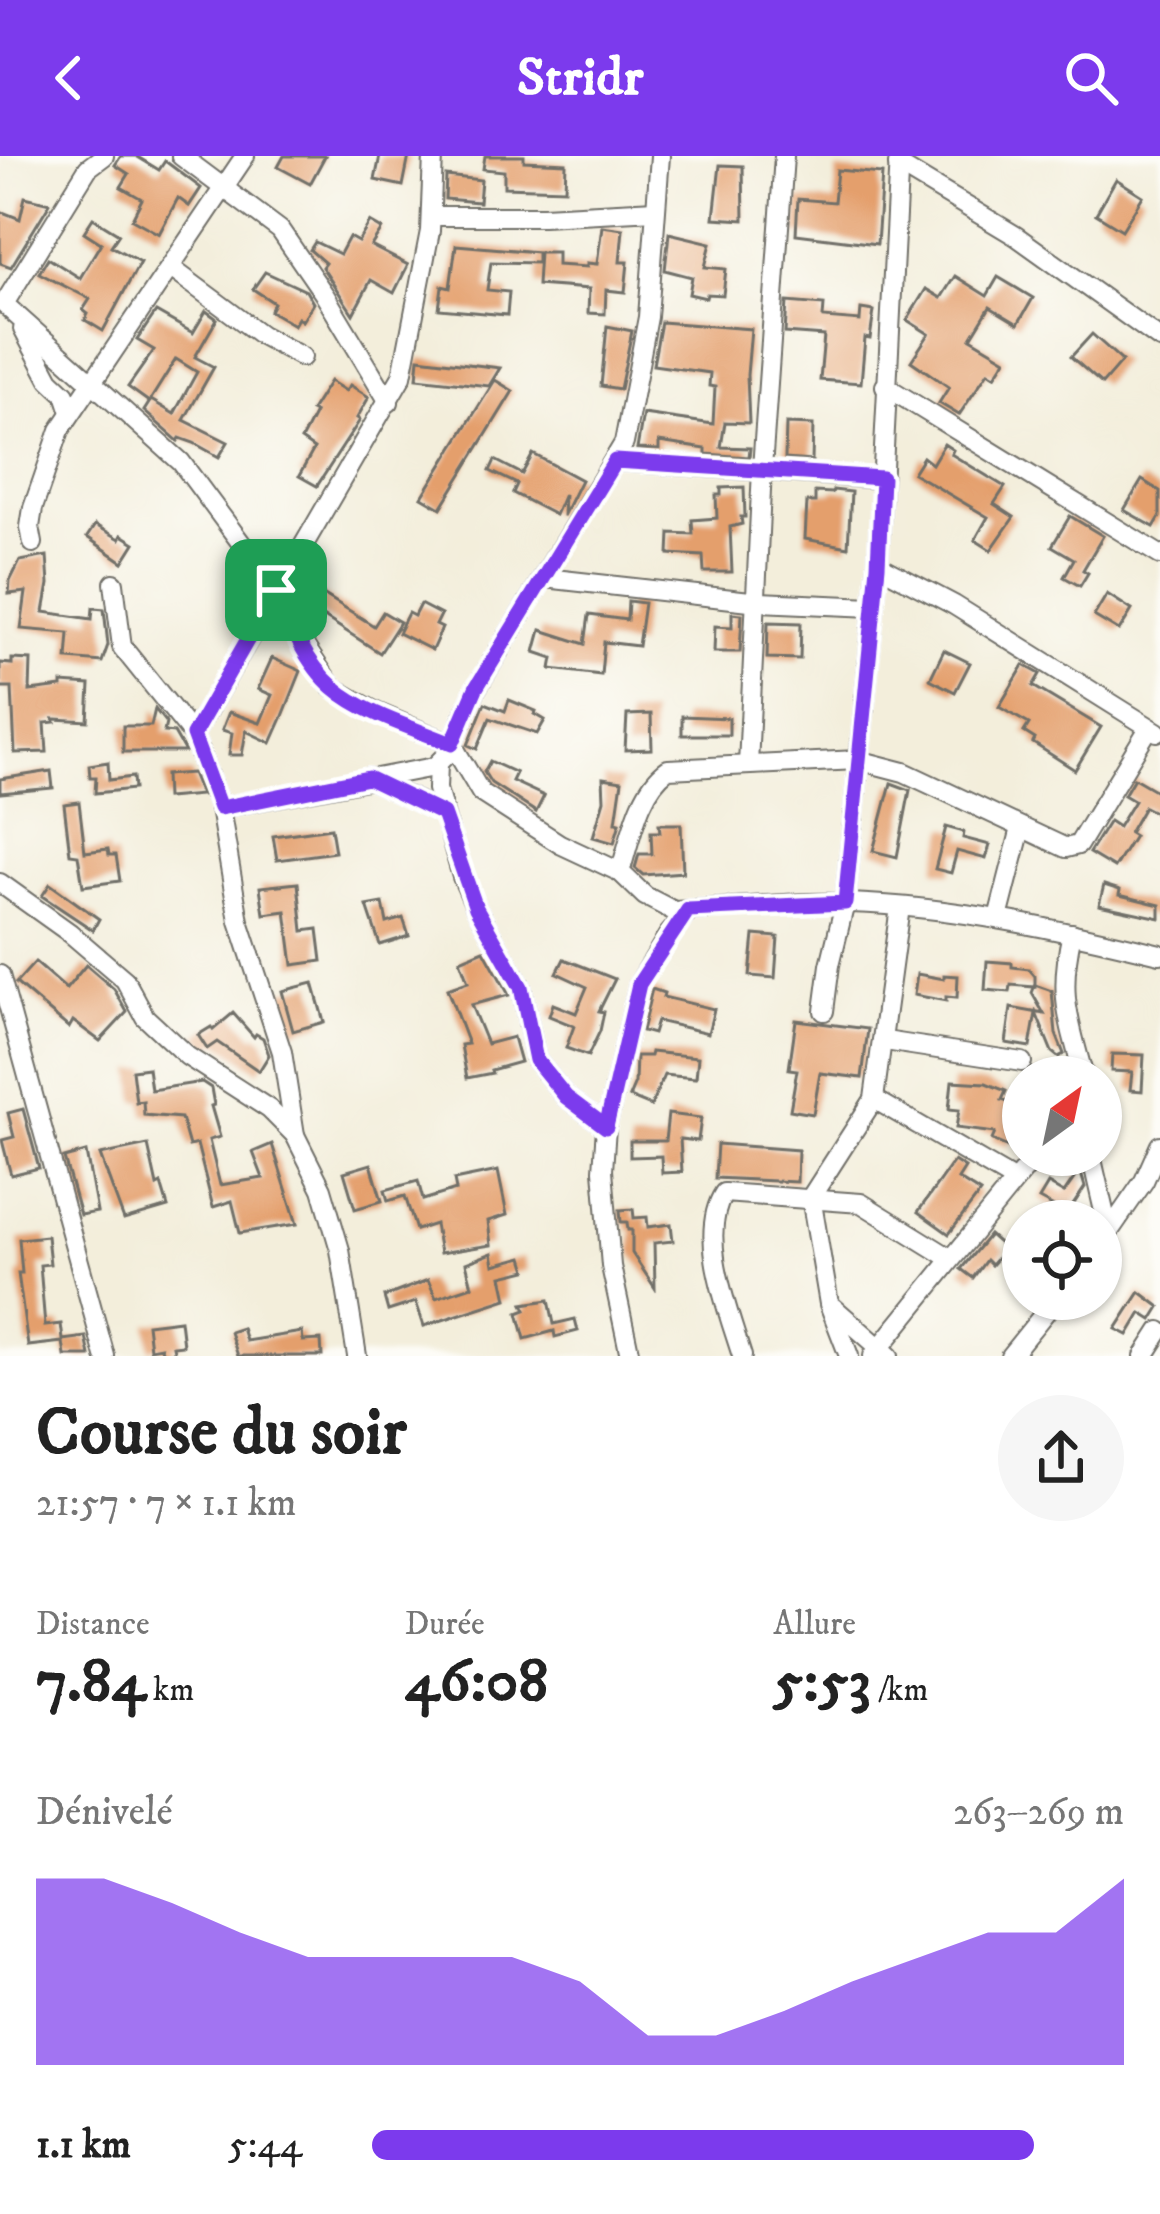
<!DOCTYPE html>
<html lang="fr">
<head>
<meta charset="utf-8">
<style>
  :root { --surface:#fff; --page:#f6f6f6; --text:#222; --muted:#767676; --accent:#7c3aed }
  body { margin:0; font-family:"IM FELL DW Pica",serif; background:var(--page); color:var(--text); height:100vh; display:flex; flex-direction:column; font-size:45px; white-space:nowrap }
  * { box-sizing:border-box; margin:0 }
  p { font-size:39px; color:var(--muted) }
  .icon { flex:none; width:66px; height:66px; fill:none; stroke:currentColor; stroke-width:2; stroke-linecap:round; stroke-linejoin:round }
  .map { position:relative; height:1200px; overflow:hidden }
  .side { display:flex; flex-direction:column; background:var(--surface); flex:1 }
  .side>* { flex:none }
  .needle { width:78px; rotate:33deg }
  .buttons { position:absolute; left:1002px; top:900px; display:grid; gap:24px }
  .buttons a { display:grid; place-items:center; width:120px; height:120px; border-radius:50%; background:var(--surface); box-shadow:0 3px 9px #0004; font-size:60px }
  .pin { position:absolute; display:grid; place-items:center; width:102px; height:102px; color:#fff; margin:-51px; border-radius:24px; box-shadow:0 6px 18px #0006 }
  .round { display:grid; place-items:center; flex:none; width:126px; height:126px; border-radius:63px; background:var(--page) }
  .headline { display:flex; align-items:center; justify-content:space-between; height:204px; padding:0 36px }
  h1 { font-size:66px; font-weight:700; line-height:90px }
  .stats { display:grid; grid-template-columns:repeat(3,1fr); gap:18px; height:204px; padding:12px 36px }
  .stats div { display:grid; align-content:center }
  .stats b { font-size:60px; font-weight:700 }
  .stats small { font-size:33px; font-weight:400 }
  .stats p { font-size:33px }
  .chart { height:336px; padding:24px 36px }
  .chart p { display:flex; justify-content:space-between }
  .chart svg { width:100%; height:216px; margin-top:12px; fill:var(--accent); opacity:.7 }
  ul { padding:0 36px; list-style:none; font-size:39px }
  li { display:grid; grid-template-columns:192px 144px 1fr; align-items:center; height:90px }
  li i { height:30px; border-radius:15px; background:var(--accent) }
  header { display:flex; justify-content:space-between; align-items:center; height:156px; padding:0 36px; background:var(--accent); color:#fff; font-size:54px; font-weight:700 }
  .map>svg:first-child { display:block }
  .building { fill:#e49f6c }
  .lines { fill:none; stroke-linecap:round; stroke-linejoin:round }
  .minor-casing { stroke:#716f69; stroke-width:22 }
  .minor { stroke:#fff; stroke-width:18 }
  .route-casing { stroke:#fff; stroke-width:24 }
  .route { stroke:#7c3aed; stroke-width:15 }
</style>
</head>
<body>
<header><svg class="icon" aria-label="back" viewBox="0 0 24 24"><path d="M15 5l-7 7 7 7"/></svg>Stridr<svg class="icon" aria-label="search" viewBox="0 0 24 24"><circle cx="10" cy="10" r="6"/><path d="M15 15l6 6"/></svg></header>
<div class="map">
<svg width="1160" height="1200" viewBox="0 0 1160 1200">
  <rect width="100%" height="100%" fill="#fdfcf7"/>
  <filter id="ink" filterUnits="userSpaceOnUse"><feTurbulence type="fractalNoise" baseFrequency=".00833" numOctaves="2"/><feDisplacementMap in="SourceGraphic" scale="24" xChannelSelector="R" yChannelSelector="G"/><feConvolveMatrix kernelMatrix="1 2 1 2 8 2 1 2 1" color-interpolation-filters="sRGB"/></filter>
  <filter id="wash" filterUnits="userSpaceOnUse"><feTurbulence type="fractalNoise" baseFrequency=".004" numOctaves="4" result="noise"/><feDisplacementMap in="SourceGraphic" scale="48" xChannelSelector="R" yChannelSelector="G"/><feGaussianBlur stdDeviation="2.7" result="paint"/><feColorMatrix in="noise" values="0 0 0 0 0 0 0 0 0 0 0 0 0 0 0 0 0 1.4 0 .05"/><feComposite in="paint" operator="in"/></filter>
  <g filter="url(#wash)">
    <rect width="100%" height="100%" fill="#f3eedb"/>
    <g id="blocks">
      <g class="building">
        <polygon points="121,0 136,0 159,14 165,5 201,32 189,50 178,42 159,78 132,63 142,43 121,31 129,18 115,9"/>
        <polygon points="284,0 325,0 310,28 278,11"/>
        <polygon points="380,0 409,0 403,30 375,24"/>
        <polygon points="485,0 524,0 524,5 566,7 565,33 504,31 504,15 483,13"/>
        <polygon points="720,9 743,10 744,64 714,62"/>
        <polygon points="837,14 882,18 877,88 796,78 798,43 834,46"/>
        <polygon points="446,20 481,24 479,46 445,43"/>
        <polygon points="1116,23 1143,40 1122,74 1096,58"/>
        <polygon points="25,41 50,47 11,111 0,107 0,55 20,63"/>
        <polygon points="93,62 119,78 111,90 140,106 103,175 85,164 88,158 83,154 90,143 39,117 48,102 80,122 101,87 84,76"/>
        <polygon points="370,66 382,73 371,90 408,109 394,137 371,124 353,158 322,111 325,107 310,94 315,86 340,98 349,81 358,86"/>
        <polygon points="602,70 623,73 620,106 628,106 625,136 606,134 605,158 588,157 589,133 537,129 539,96 557,96 557,109 587,111 587,107 597,108"/>
        <polygon points="669,77 711,87 705,111 726,113 723,139 707,138 706,142 689,138 692,121 665,114"/>
        <polygon points="456,89 537,96 537,107 491,106 487,134 509,136 507,159 439,153 442,130 450,132"/>
        <polygon points="265,116 306,135 313,147 302,165 298,162 294,169 270,155 274,147 253,133"/>
        <polygon points="955,120 987,140 998,121 1033,142 1018,168 990,151 971,182 1006,203 995,220 988,216 959,259 939,247 949,231 911,205 929,178 907,164 926,133 941,142"/>
        <polygon points="787,146 824,149 823,162 860,165 861,153 874,155 870,183 865,182 861,227 820,224 824,180 785,177"/>
        <polygon points="206,155 217,163 195,201 214,211 184,264 228,286 219,301 194,287 180,282 178,285 144,255 151,244 174,258 197,216 176,203 149,246 128,231 154,194 137,184 156,156 193,177"/>
        <polygon points="661,166 751,173 747,219 749,267 725,266 721,291 750,292 749,301 706,298 706,293 659,286 659,294 637,293 643,258 713,268 715,231 709,230 710,217 653,209"/>
        <polygon points="607,170 632,175 620,233 601,230"/>
        <polygon points="1092,178 1122,205 1102,228 1071,201"/>
        <polygon points="419,202 500,212 489,230 417,222"/>
        <polygon points="495,224 513,235 441,352 422,341"/>
        <polygon points="330,225 346,235 350,229 369,241 357,262 360,264 317,330 299,320 314,293 301,284 315,257 311,255"/>
        <polygon points="786,268 813,269 812,305 785,303"/>
        <polygon points="944,288 953,294 951,298 1005,331 994,348 1014,361 991,394 975,384 988,361 913,317 923,301 932,308"/>
        <polygon points="533,298 581,324 563,360 564,338 555,359 513,337 517,328 490,315 495,304 522,318"/>
        <polygon points="1142,324 1160,335 1160,361 1154,371 1124,354"/>
        <polygon points="744,331 745,361 741,361 742,368 730,371 732,416 704,416 703,400 669,398 670,377 693,378 692,364 717,362 716,339 721,339 721,332"/>
        <polygon points="833,334 851,336 848,391 805,383 807,346 815,346 815,336 832,337"/>
        <polygon points="1070,360 1103,380 1083,414 1088,417 1080,430 1064,421 1074,403 1052,390"/>
        <polygon points="95,369 120,383 122,379 135,387 123,406 87,381"/>
        <polygon points="47,400 49,428 44,456 92,463 93,452 104,453 108,489 102,506 67,503 69,477 21,473 26,436 9,438 10,425 20,405"/>
        <polygon points="299,423 374,470 383,456 400,466 380,497 318,457 316,460 296,448 291,437"/>
        <polygon points="1107,438 1132,454 1119,475 1094,460"/>
        <polygon points="628,445 644,447 638,490 604,486 601,519 551,513 553,502 535,496 541,474 585,488 589,459 627,464"/>
        <polygon points="420,448 441,459 436,469 442,472 432,494 398,477 408,457 414,460"/>
        <polygon points="732,457 742,458 740,496 714,496 715,470 732,471"/>
        <polygon points="768,466 801,467 800,503 767,502"/>
        <polygon points="944,494 970,507 955,536 930,523"/>
        <polygon points="272,502 301,515 283,560 271,587 246,575 242,599 229,599 232,577 222,574 229,556 260,567 272,539 258,533"/>
        <polygon points="12,503 31,504 30,535 62,531 62,527 90,529 88,565 54,563 55,566 45,567 47,596 15,597 12,532 0,532 0,507 12,508"/>
        <polygon points="1024,509 1040,518 1033,530 1101,571 1075,614 1033,587 1035,583 1024,576 1029,568 999,551"/>
        <polygon points="509,544 536,555 535,558 545,564 537,578 490,562 477,593 468,589 485,547 505,555"/>
        <polygon points="155,553 166,567 164,576 174,577 185,596 123,596 123,570 151,570"/>
        <polygon points="651,558 652,593 625,594 627,559"/>
        <polygon points="682,560 729,562 729,579 682,579"/>
        <polygon points="490,605 516,617 512,625 544,640 536,656 491,627 484,616"/>
        <polygon points="108,606 109,624 133,621 134,633 95,637 96,621 90,621 89,609"/>
        <polygon points="51,615 53,632 0,637 0,623"/>
        <polygon points="192,617 201,639 166,642 165,619"/>
        <polygon points="603,622 622,625 616,666 620,667 614,687 593,681 604,644"/>
        <polygon points="1134,622 1160,637 1160,659 1144,651 1129,677 1134,680 1114,712 1089,697 1109,665 1118,671 1134,645 1124,639"/>
        <polygon points="891,627 910,634 897,701 873,695"/>
        <polygon points="79,646 85,696 108,693 109,699 116,699 120,725 83,730 78,699 70,698 64,648"/>
        <polygon points="659,668 681,668 683,716 643,719 635,712 639,698 652,698 651,676 660,676"/>
        <polygon points="946,671 964,676 963,682 990,689 986,703 957,695 951,717 935,713"/>
        <polygon points="331,672 335,696 277,704 273,680"/>
        <polygon points="298,727 303,775 318,773 322,805 293,809 286,755 264,758 260,731"/>
        <polygon points="50,728 99,763 93,774 42,740"/>
        <polygon points="1104,729 1120,734 1119,739 1160,749 1160,762 1099,749"/>
        <polygon points="383,747 387,767 403,762 409,780 380,789 367,750"/>
        <polygon points="754,779 778,781 775,822 750,820"/>
        <polygon points="484,794 509,839 471,849 487,888 513,881 520,906 491,914 492,917 467,922 461,889 468,888 447,833 468,826 460,804"/>
        <polygon points="564,803 615,823 599,855 604,856 600,875 588,900 566,892 574,870 549,860 553,848 576,857 587,831 557,817"/>
        <polygon points="987,805 1012,807 1012,811 1029,813 1035,820 1035,831 1011,829 1010,836 985,834"/>
        <polygon points="35,806 66,833 86,809 114,833 127,856 100,885 73,865 69,872 16,827"/>
        <polygon points="917,818 944,823 944,819 958,820 957,842 946,841 946,845 914,839"/>
        <polygon points="313,827 324,866 293,875 282,835"/>
        <polygon points="1035,829 1052,835 1056,878 1064,898 1058,901 1052,896 1036,857 1030,891 1006,887 1011,852 1044,858 1032,837"/>
        <polygon points="652,833 664,837 663,841 714,853 708,877 657,865 653,878 642,875"/>
        <polygon points="233,857 254,881 256,878 263,882 269,899 259,915 217,886 207,893 198,879 211,871 213,874"/>
        <polygon points="796,864 868,873 862,922 820,917 813,958 790,954 797,914 789,913"/>
        <polygon points="651,896 698,901 696,922 664,919 651,950 629,941 635,927 636,900 650,900"/>
        <polygon points="1112,898 1144,899 1142,935 1130,934 1132,916 1111,915"/>
        <polygon points="148,912 151,934 202,926 211,932 214,949 211,950 220,981 209,984 220,1029 263,1022 253,996 272,988 297,1068 240,1077 232,1045 213,1051 197,988 189,990 181,962 144,959 143,945 136,946 132,914"/>
        <polygon points="952,925 986,927 1006,935 1002,944 1023,951 1023,971 1018,969 1008,991 992,984 995,977 956,972 959,954 949,953"/>
        <polygon points="23,953 39,1012 11,1019 2,984 14,981 8,957"/>
        <polygon points="668,958 701,962 698,985 680,983 682,1016 662,1017 661,1000 630,1001 630,985 665,985"/>
        <polygon points="717,988 798,994 797,1026 715,1022"/>
        <polygon points="148,989 157,1030 161,1028 168,1051 124,1064 100,999"/>
        <polygon points="86,996 97,1056 80,1059 64,1002"/>
        <polygon points="954,1005 965,1012 958,1023 980,1037 949,1078 918,1056"/>
        <polygon points="371,1008 382,1045 355,1053 344,1016"/>
        <polygon points="1080,1014 1085,1031 1067,1058 1039,1043 1048,1028 1064,1037"/>
        <polygon points="498,1015 507,1059 488,1065 491,1089 440,1097 435,1068 416,1074 405,1040 388,1045 385,1034 418,1025 423,1044 456,1034 454,1024"/>
        <polygon points="633,1053 634,1062 647,1061 648,1071 671,1068 673,1085 654,1087 655,1132 632,1097 632,1074 628,1074 627,1066 621,1066 620,1054"/>
        <polygon points="989,1079 1005,1093 991,1109 986,1104 973,1122 961,1113"/>
        <polygon points="47,1080 50,1108 40,1109 45,1170 61,1168 63,1184 86,1181 90,1200 65,1200 63,1186 28,1190 18,1117 22,1117 19,1083"/>
        <polygon points="492,1097 494,1109 523,1101 527,1114 502,1120 507,1143 424,1170 416,1146 388,1155 384,1141 428,1124 436,1142 472,1130 466,1107"/>
        <polygon points="1140,1136 1160,1151 1152,1164 1141,1157 1128,1179 1116,1173"/>
        <polygon points="549,1144 554,1168 575,1163 578,1175 555,1181 554,1175 525,1183 518,1157 526,1154 523,1148"/>
        <polygon points="180,1164 183,1189 173,1190 175,1200 163,1200 161,1191 150,1193 147,1168"/>
        <polygon points="242,1172 246,1185 302,1176 303,1185 321,1184 322,1200 238,1200 230,1176"/>
      </g>
    </g>
  </g>
  <g filter="url(#ink)">
    <use href="#blocks" fill-opacity="0" stroke="#716f69" stroke-width="3"/>
    <g class="lines">
      <g class="minor-casing">
        <g id="minor">
          <path d="M104 0 88 12 4 148 181 306 276 434 286 462 332 531 378 557 452 588 481 637 560 688 620 716 645 740 674 755C732 752 792 745 850 747 956 751 1058 773 1160 798"/>
          <polyline points="181,0 280,74 324,138 389,246"/>
          <polyline points="898,9 1016,80 1160,183"/>
          <polyline points="432,60 543,60 655,54"/>
          <polyline points="171,112 261,179 302,201"/>
          <polyline points="23,173 50,224 65,238 71,256"/>
          <polyline points="885,230 1160,399"/>
          <polyline points="615,305 882,323"/>
          <polyline points="33,387 30,371 33,352 60,274 245,0"/>
          <polyline points="878,409 954,449 1157,576"/>
          <polyline points="545,422 759,446 873,451"/>
          <polyline points="114,427 122,491 193,579"/>
          <polyline points="438,608 437,633 462,721 476,752 521,831 536,904 566,941 606,971"/>
          <polyline points="748,609 762,313 784,0"/>
          <polyline points="368,622 443,657"/>
          <polyline points="220,652 434,611 448,597 476,533 624,287 648,161 660,0"/>
          <path d="M620 716C631 683 638 634 668 613L858 604 904 616 1066 692 1078 689 1149 572"/>
          <polyline points="0,727 70,777 125,824 145,861 187,900 269,953 295,979 322,1033 340,1094 357,1200"/>
          <polyline points="998,762 1021,672"/>
          <path d="M1072 777C1058 838 1068 862 1084 921"/>
          <polyline points="0,819 105,1200"/>
          <polyline points="824,855 830,809 845,747 878,409 899,0"/>
          <polyline points="885,885 1022,906"/>
          <polyline points="874,943 1015,1025"/>
          <polyline points="295,979 282,896 239,765 220,652 193,579 402,220 430,75 433,0"/>
          <polyline points="1091,999 1109,1077"/>
          <polyline points="1101,1087 1144,1025 1160,989"/>
          <polyline points="833,1151 889,1200"/>
          <polyline points="630,1200 611,1110 603,1014 606,971 639,828 668,779 689,755"/>
          <path d="M742 1200C728 1154 697 1079 724 1037L861 1047 950 1102"/>
          <polyline points="849,1200 829,1148 811,1041 874,943 900,751"/>
          <polyline points="873,1200 1024,1014 1047,999"/>
          <polyline points="1010,1200 1056,1143"/>
          <polyline points="1144,1200 1160,1175"/>
        </g>
      </g>
      <use href="#minor" class="minor"/>
    </g>
  </g>
  <g class="lines" filter="url(#ink)">
    <g class="route-casing">
      <path id="route" d="M615 305 882 322 878 410 845 747 688 754 639 828 606 971 566 941 536 904 521 831 476 752 443 658 368 622 220 652 193 579 276 434C288 465 306 508 333 531 364 558 414 572 452 588L476 532Z"/>
    </g>
    <use href="#route" class="route"/>
  </g>
</svg>
<div class="buttons">
<a><svg class="needle" viewBox="-14 -14 28 28"><path d="M0-13l5 13h-10z" fill="#e53935"/><path d="M0 13l5-13h-10z" fill="#767676"/></svg></a>
<a><svg class="icon" aria-label="locate" viewBox="0 0 24 24"><circle cx="12" cy="12" r="6"/><path d="M12 2v4M12 18v4M2 12h4M18 12h4"/></svg></a>
</div>
<div class="pin" style="left:276px;top:434px;background:#1e9e55"><svg class="icon" aria-label="arrive" viewBox="0 0 24 24"><path d="M6 21V4h12l-3 4 3 4H6"/></svg></div>
</div>
<section class="side">
<div class="headline"><div><h1>Course du soir</h1><p>21:57 · 7 × 1.1 km</p></div><a class="round"><svg class="icon" aria-label="share" viewBox="0 0 24 24"><path d="M12 15V3M7 8l5-5 5 5M5 13v7h14v-7"/></svg></a></div>
<div class="stats">
<div><p>Distance</p><b>7.84<small> km</small></b></div>
<div><p>Durée</p><b>46:08</b></div>
<div><p>Allure</p><b>5:53<small> /km</small></b></div>
</div>
<div class="chart"><p><span>Dénivelé</span>263–269 m</p>
<svg viewBox="0 0 160 44" preserveAspectRatio="none"><path d="M0 44V6L10 6L20 11L30 17L40 22L50 22L60 22L70 22L80 27L90 38L100 38L110 33L120 27L130 22L140 17L150 17L160 6V44z"/></svg>
</div>
<ul>
<li><b>1.1 km</b>5:44<i style="width:88%"></i></li>
</ul>
</section>
</body>
</html>
